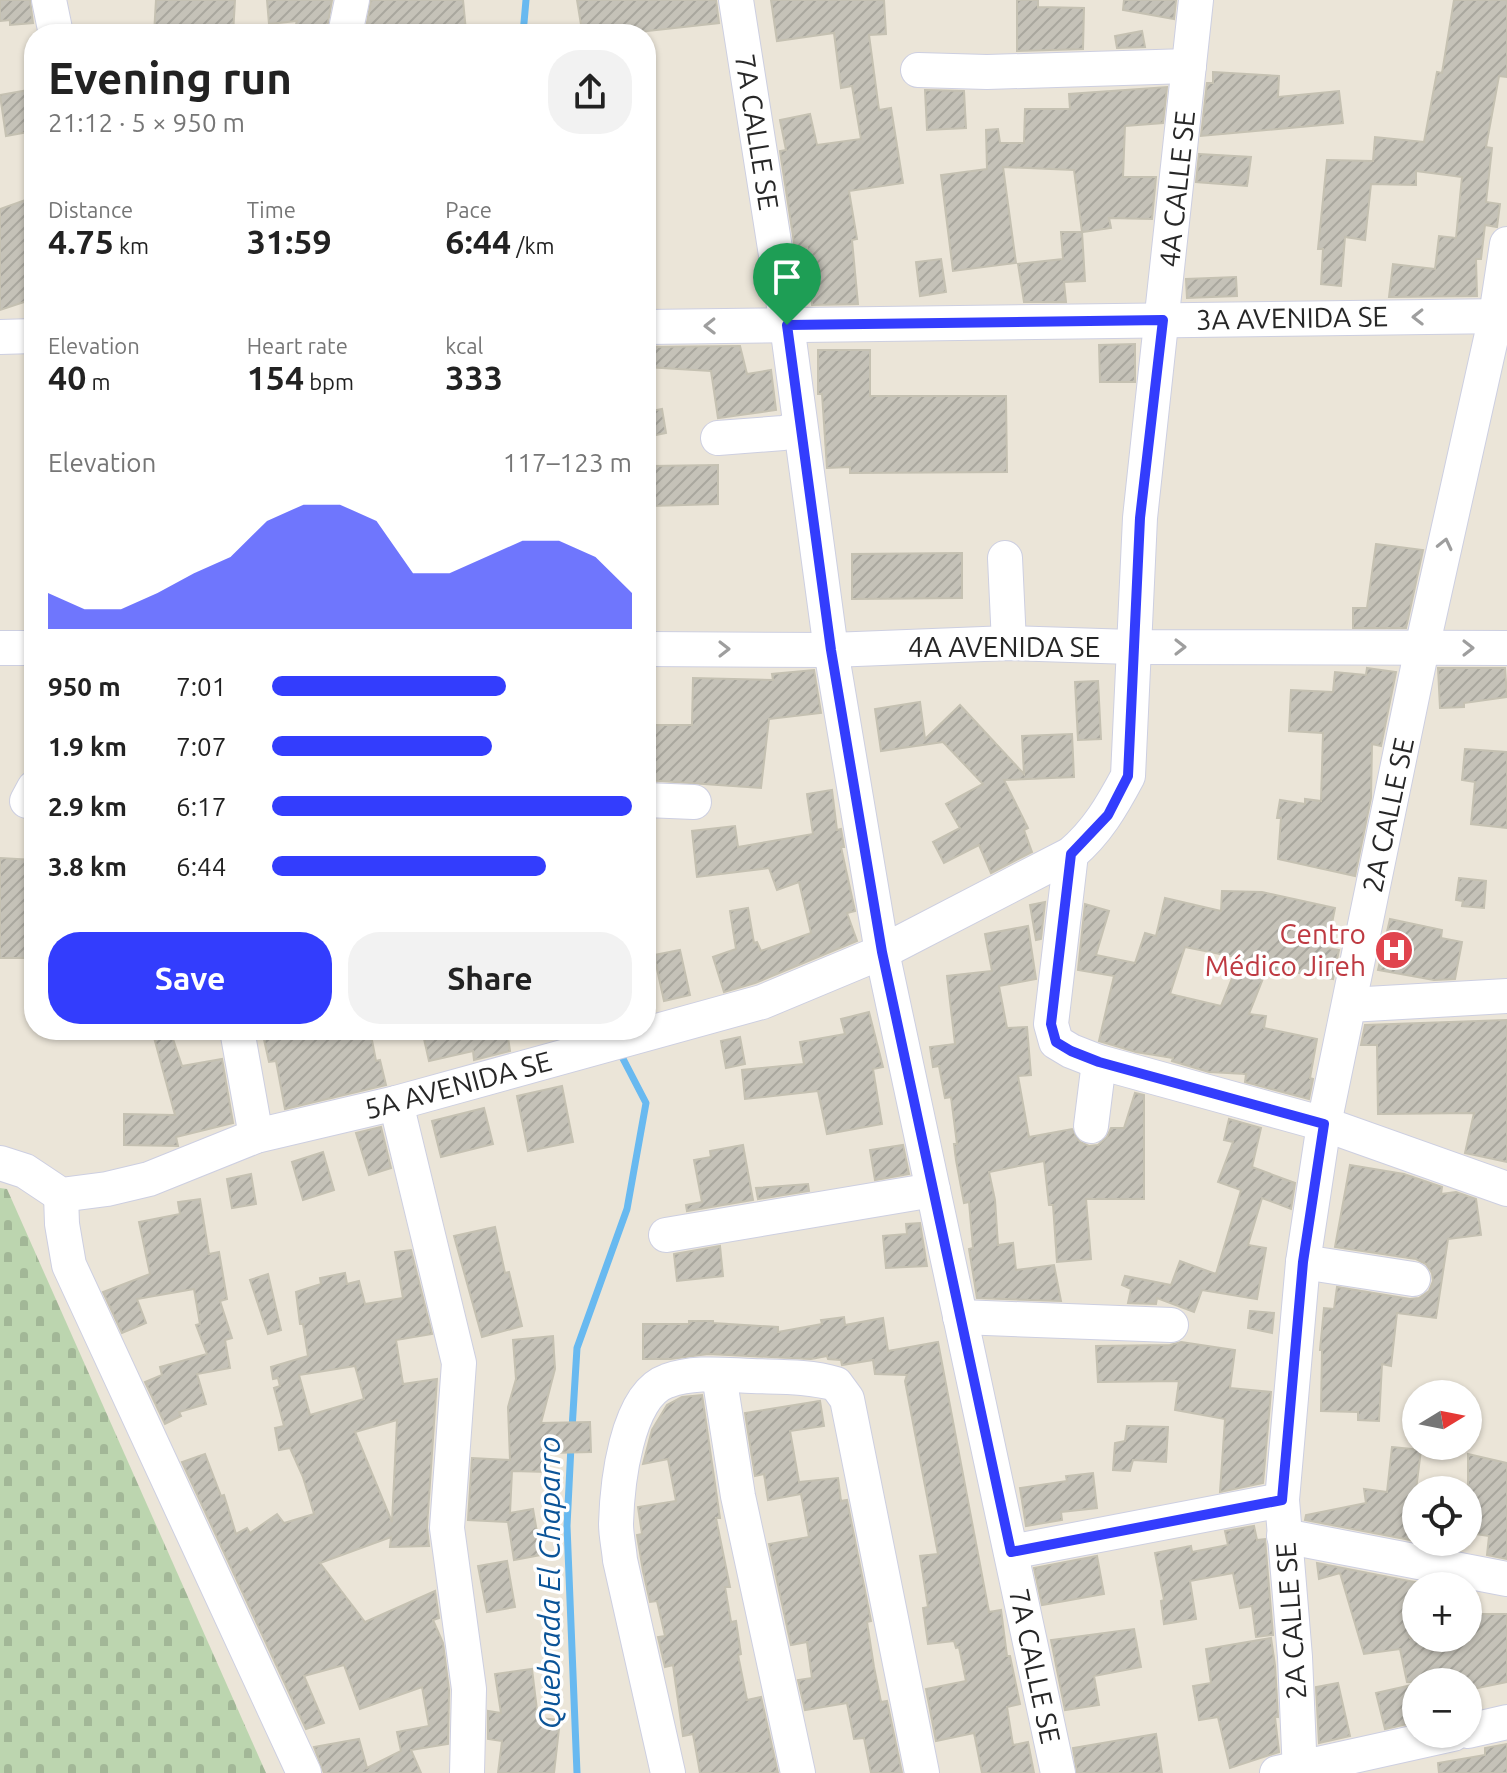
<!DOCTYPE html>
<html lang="en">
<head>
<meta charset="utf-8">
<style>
  :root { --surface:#fff; --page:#f2f2f2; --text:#222; --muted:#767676; --accent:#333dfd }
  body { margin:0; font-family:Ubuntu,sans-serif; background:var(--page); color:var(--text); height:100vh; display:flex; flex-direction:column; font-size:30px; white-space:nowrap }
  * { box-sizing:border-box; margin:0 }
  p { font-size:26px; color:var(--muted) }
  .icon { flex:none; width:44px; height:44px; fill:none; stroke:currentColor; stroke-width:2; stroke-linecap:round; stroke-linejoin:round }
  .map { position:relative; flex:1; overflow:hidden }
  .details { position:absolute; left:24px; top:24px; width:632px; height:1016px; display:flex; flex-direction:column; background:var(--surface); border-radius:32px; box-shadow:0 2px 6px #0004 }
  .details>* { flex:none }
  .needle { width:52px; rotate:80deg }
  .fabs { position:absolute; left:1402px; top:1380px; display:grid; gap:16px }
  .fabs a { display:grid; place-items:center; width:80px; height:80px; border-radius:50%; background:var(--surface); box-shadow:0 2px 6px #0004; font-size:40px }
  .pin { position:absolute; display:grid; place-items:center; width:68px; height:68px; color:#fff; margin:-82px -34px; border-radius:50% 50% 50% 0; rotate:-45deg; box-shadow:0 0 8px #0007 }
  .pin .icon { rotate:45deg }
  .round { display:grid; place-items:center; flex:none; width:84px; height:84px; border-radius:32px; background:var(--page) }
  .summary { display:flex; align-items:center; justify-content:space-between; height:136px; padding:0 24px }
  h1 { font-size:44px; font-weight:700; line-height:60px }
  .figures { display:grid; grid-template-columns:repeat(3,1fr); gap:12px; height:136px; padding:8px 24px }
  .figures div { display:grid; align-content:center }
  .figures b { font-size:34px; font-weight:700 }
  .figures small { font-size:22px; font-weight:400 }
  .figures p { font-size:22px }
  .chart { height:224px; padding:16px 24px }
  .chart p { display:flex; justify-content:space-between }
  .chart svg { width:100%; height:144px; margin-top:8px; fill:var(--accent); opacity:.7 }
  .action { display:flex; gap:16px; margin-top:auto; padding:16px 24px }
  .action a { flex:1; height:92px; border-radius:32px; background:var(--accent); color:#fff; font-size:32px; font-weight:700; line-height:92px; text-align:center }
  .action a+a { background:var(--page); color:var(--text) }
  ul { padding:0 24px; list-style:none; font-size:26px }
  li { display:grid; grid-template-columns:128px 96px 1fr; align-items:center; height:60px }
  li i { height:20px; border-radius:10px; background:var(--accent) }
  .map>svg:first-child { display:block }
  .cemetery { fill:url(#cemetery-stones) }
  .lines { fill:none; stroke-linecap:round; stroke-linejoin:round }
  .stream { stroke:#68b9f0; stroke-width:7 }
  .building { fill:url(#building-hatch); stroke:#c5c1b2; stroke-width:2; fill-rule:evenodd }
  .minor-casing { stroke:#cdcfe1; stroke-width:36 }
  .minor { stroke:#fff; stroke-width:34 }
  .oneway { stroke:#9e9e9e }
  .route-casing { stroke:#fff; stroke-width:16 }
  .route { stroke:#333dfd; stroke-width:10 }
  .labels { text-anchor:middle; stroke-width:7; stroke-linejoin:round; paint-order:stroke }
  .street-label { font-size:28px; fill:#272727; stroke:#fff }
  .health-label { font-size:28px; fill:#be3a42; stroke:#fff; text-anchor:end }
  .water-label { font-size:30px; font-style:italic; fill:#0b5498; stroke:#fff }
</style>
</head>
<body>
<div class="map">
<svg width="1507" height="1773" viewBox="0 0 1507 1773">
  <defs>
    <pattern id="cemetery-stones" width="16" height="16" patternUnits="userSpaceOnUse" patternTransform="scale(2)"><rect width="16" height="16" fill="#bcd5af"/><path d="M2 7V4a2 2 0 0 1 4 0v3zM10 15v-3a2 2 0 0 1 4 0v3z" fill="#a2b797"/></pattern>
    <pattern id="building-hatch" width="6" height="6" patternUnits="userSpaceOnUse" patternTransform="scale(2)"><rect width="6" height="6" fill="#c5c2b8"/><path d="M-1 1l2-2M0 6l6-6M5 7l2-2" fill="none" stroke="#a9a79e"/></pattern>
  </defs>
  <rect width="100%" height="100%" fill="#ebe5d8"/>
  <polygon class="cemetery" points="0,1188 7,1189 266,1773 0,1773"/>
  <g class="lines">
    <g class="stream">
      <polyline points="523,34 526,0"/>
      <polyline points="572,1429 577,1348 627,1209 646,1103 619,1051"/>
      <polyline points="571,1446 567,1526 577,1773"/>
    </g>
  </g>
  <g class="building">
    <polygon points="0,0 30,0 33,23 10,25 10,20 0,21"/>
    <polygon points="156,0 235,0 233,34 154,34"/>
    <polygon points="267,0 332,0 326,34 293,34 297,21 269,24"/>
    <polygon points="371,0 463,0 466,31 437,34 365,34"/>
    <polygon points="577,0 716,0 719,23 621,34 620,26 582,31"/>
    <polygon points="771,0 884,0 886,34 869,35 879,110 891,108 903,183 849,191 857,239 852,240 858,304 812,305 807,247 795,249 780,151 786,150 780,120 810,114 817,145 861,139 852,86 841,88 834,33 777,41"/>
    <polygon points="1017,0 1038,0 1038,7 1084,8 1083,49 1017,51"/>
    <polygon points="1124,0 1176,0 1174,19 1123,10"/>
    <polygon points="1454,0 1507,0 1507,77 1499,76 1486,147 1492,148 1486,202 1500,204 1497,227 1485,225 1481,259 1476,259 1477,296 1389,297 1393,264 1435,269 1439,236 1456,238 1462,177 1416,171 1416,185 1371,184 1365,240 1345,237 1341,286 1321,284 1323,249 1318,249 1327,160 1373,161 1375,137 1424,142 1437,72 1442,73"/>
    <polygon points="1142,31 1145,47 1117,48 1115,36"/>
    <polygon points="1213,72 1279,76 1278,97 1339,91 1343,123 1201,136 1207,83 1213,83"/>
    <polygon points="1167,87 1163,123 1125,126 1123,177 1156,177 1152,219 1109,218 1111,228 1082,232 1074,170 1003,167 1016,263 953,271 941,175 987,169 986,130 998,129 1000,143 1024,143 1025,109 1070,109 1069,94"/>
    <polygon points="34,89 34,131 6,136 0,95"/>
    <polygon points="925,90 964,91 966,128 927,130"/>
    <polygon points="1199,154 1251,157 1247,186 1196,182"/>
    <polygon points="34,197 34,285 26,286 30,300 0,310 0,209"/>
    <polygon points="1061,232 1082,232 1085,281 1064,282 1066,302 1024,302 1018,264 1063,259"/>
    <polygon points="941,259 946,292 920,296 916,262"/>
    <polygon points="1236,277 1237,296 1187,298 1186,279"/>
    <polygon points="1135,344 1135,382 1100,382 1099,345"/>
    <polygon points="740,346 747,374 771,370 776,410 718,418 711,371 646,367 646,347"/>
    <polygon points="818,350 870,350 870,396 1006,396 1007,472 850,473 850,467 827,468 822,394 818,394"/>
    <polygon points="662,409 666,433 646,437 646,412"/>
    <polygon points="718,465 718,504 651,506 651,466"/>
    <polygon points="1376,544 1423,550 1406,628 1353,628 1353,608 1367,608"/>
    <polygon points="962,553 962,598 852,599 852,554"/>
    <polygon points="1367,668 1396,672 1381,746 1372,744 1371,798 1355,876 1278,859 1281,818 1277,818 1280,800 1305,804 1305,799 1321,801 1323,733 1289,731 1291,690 1333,692 1335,672 1366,675"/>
    <polygon points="1438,668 1505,668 1507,697 1464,703 1464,707 1440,708"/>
    <polygon points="814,670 821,713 769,719 761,788 647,780 648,725 692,725 693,678 773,680 772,674"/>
    <polygon points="1098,681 1101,739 1078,740 1075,682"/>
    <polygon points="920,702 925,739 960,705 1024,774 1022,736 1072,734 1074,777 1004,780 1028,828 1024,830 1032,852 991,873 979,845 944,863 933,842 960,828 946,804 983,784 943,742 881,751 875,709"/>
    <polygon points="1465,749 1507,752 1507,828 1471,824 1475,782 1462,780"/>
    <polygon points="832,790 837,830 841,829 844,847 841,847 855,911 847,913 857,941 755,983 724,992 713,957 736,949 730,911 748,908 754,943 757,942 761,951 811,933 799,882 777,890 769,868 697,877 692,831 735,826 738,847 813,834 807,794"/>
    <polygon points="0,858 34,860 34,958 0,958"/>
    <polygon points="1459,878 1486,881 1484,908 1462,906 1463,901 1456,900"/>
    <path d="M1222 891 1262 892 1335 908 1327 948 1339 950 1333 979 1294 972V977L1264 976 1249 1014 1266 1016 1264 1028 1317 1039 1310 1078 1313 1079 1309 1099 1245 1082 1246 1074 1209 1072 1172 1061 1173 1058 1136 1052 1099 1041 1114 976 1078 970 1085 904 1109 911 1096 955 1135 963 1145 933 1156 936 1165 898 1221 911ZM1185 947 1240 958 1221 1006 1170 994Z"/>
    <polygon points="1045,902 1041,939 1036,940 1030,905"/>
    <polygon points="1390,919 1442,930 1441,938 1462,942 1455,979 1434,980 1378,970"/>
    <polygon points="1028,926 1036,979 999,986 1007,1028 1027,1027 1031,1075 1018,1076 1029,1137 1072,1129 1080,1142 1089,1146 1098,1145 1107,1137 1111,1128 1124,1128 1135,1093 1144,1095 1144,1199 1086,1199 1091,1259 1057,1262 1053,1205 1049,1205 1044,1161 989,1172 995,1200 998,1245 1013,1243 1016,1270 1054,1265 1061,1301 977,1298 969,1249 973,1248 969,1202 964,1203 956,1160 954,1144 957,1144 951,1097 945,1098 939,1066 933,1067 930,1047 955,1044 947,976 992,971 985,934"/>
    <polygon points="680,950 690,995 664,1001 654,955"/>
    <polygon points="869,1012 883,1067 873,1069 882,1124 827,1134 818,1091 745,1099 742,1070 804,1064 800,1042 845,1034 841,1019"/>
    <polygon points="1507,1020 1507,1162 1465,1153 1474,1113 1378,1114 1377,1045 1361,1045 1365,1025"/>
    <polygon points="152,1030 170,1030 182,1066 222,1059 233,1123 176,1137 178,1146 124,1145 124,1114 175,1115"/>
    <polygon points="287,1030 370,1030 376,1061 380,1060 386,1085 285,1109 276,1061 269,1062 263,1035"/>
    <polygon points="422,1030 507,1030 510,1051 474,1060 473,1051 429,1061"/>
    <polygon points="740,1037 745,1064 726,1068 721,1041"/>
    <polygon points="562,1086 573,1142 528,1151 517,1096"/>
    <polygon points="484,1108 493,1144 441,1157 432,1121"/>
    <polygon points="1229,1119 1261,1128 1252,1167 1295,1183 1291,1209 1262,1198 1248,1245 1266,1248 1257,1299 1202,1290 1194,1312 1157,1298 1156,1304 1128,1303 1131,1289 1122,1285 1125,1276 1171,1285 1180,1261 1216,1274 1241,1190 1218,1182 1233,1142 1224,1140"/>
    <polygon points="381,1127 391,1168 369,1175 356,1133"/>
    <polygon points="743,1145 753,1200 687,1211 686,1205 702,1202 694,1160 711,1157 710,1151"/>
    <polygon points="903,1145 909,1174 875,1180 870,1150"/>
    <polygon points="323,1152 334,1190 303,1200 292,1162"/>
    <polygon points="1350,1165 1404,1174 1442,1187 1441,1194 1456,1192 1476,1199 1481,1235 1448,1239 1436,1318 1397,1313 1391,1366 1382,1364 1379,1421 1358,1420 1358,1412 1321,1411 1322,1350 1320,1350 1324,1308 1334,1309 1337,1287 1410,1299 1419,1298 1429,1291 1433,1281 1432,1273 1426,1264 1416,1259 1335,1247"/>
    <polygon points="251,1174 256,1204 232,1208 227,1179"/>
    <polygon points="808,1184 809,1191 758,1199 756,1188"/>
    <polygon points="200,1199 209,1254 219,1252 227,1299 220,1301 232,1338 225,1340 230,1368 197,1374 206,1404 179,1412 181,1416 165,1424 145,1382 162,1375 160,1367 207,1354 196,1325 200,1324 194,1289 137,1299 146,1323 122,1333 103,1292 150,1274 139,1222 180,1214 178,1202"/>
    <polygon points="920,1223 927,1266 886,1268 883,1236 907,1234 906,1224"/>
    <polygon points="495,1227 505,1273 509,1272 522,1326 482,1337 454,1236"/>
    <polygon points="720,1246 723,1276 677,1281 674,1254"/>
    <path d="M411 1250 432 1334 396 1340 403 1384 437 1379 427 1527 429 1546 390 1547 391 1537 320 1563 365 1622 435 1591 439 1618 433 1620 443 1643 449 1690 448 1744 411 1750 421 1773H324L314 1747 359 1739 367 1768 401 1751 397 1732 429 1726 422 1687 360 1709 344 1665 304 1676 324 1723 306 1729 182 1462 205 1454 221 1496 224 1495 236 1534 247 1528 250 1533 277 1514 284 1523 314 1514 303 1477 290 1448 279 1450 275 1428 284 1426 274 1388 280 1386 278 1378 273 1379 271 1367 308 1356 303 1324H300L296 1292 321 1284 320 1278 345 1273 347 1284 359 1281 365 1304 403 1298 395 1252ZM355 1366 364 1399 310 1415 299 1375ZM397 1420 392 1522 355 1432Z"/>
    <polygon points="268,1274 281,1330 268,1334 250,1280"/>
    <polygon points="1250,1311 1274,1313 1272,1333 1248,1328"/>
    <polygon points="844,1317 845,1325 883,1318 888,1351 938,1342 989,1612 1001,1610 1007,1656 1010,1656 1020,1704 1007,1707 1013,1745 1028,1742 1034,1773 982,1773 974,1733 936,1741 926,1689 966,1681 959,1647 956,1648 954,1641 928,1644 923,1608 928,1607 920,1556 938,1554 905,1381 907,1375 875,1374 873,1360 842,1365 841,1360 828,1359 827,1356 811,1359 708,1354 670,1359 643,1359 643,1324 689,1324 689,1321 713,1321 713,1323 778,1327 778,1332 822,1324 821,1320"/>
    <polygon points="553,1336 555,1369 541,1423 590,1422 591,1452 548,1453 548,1472 512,1471 510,1513 533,1509 541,1555 514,1560 508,1522 468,1520 472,1458 510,1460 508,1407 516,1379 513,1340"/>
    <polygon points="1181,1342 1235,1350 1230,1388 1271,1392 1263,1483 1220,1492 1225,1419 1175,1410 1179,1381 1098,1382 1096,1346 1170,1345"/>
    <polygon points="702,1395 720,1518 716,1518 730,1587 725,1587 731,1622 736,1621 741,1654 738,1655 747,1700 761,1697 778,1773 700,1773 693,1734 683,1736 673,1665 665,1667 658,1637 665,1636 657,1601 650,1602 643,1571 637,1535 642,1534 638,1507 676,1501 668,1459 643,1464 652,1430 667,1405 682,1397"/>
    <polygon points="820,1401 824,1426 790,1431 799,1482 838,1478 841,1501 847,1500 871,1621 867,1622 874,1667 881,1702 887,1701 902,1773 871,1773 864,1738 854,1739 847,1703 805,1710 798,1680 812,1678 807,1642 791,1645 769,1544 809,1537 801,1494 768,1500 764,1474 755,1476 745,1413"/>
    <polygon points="1127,1426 1168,1427 1166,1462 1133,1460 1130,1471 1113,1470 1115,1443 1125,1441"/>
    <polygon points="1392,1447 1421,1450 1416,1490 1416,1541 1305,1520 1306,1515 1366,1503 1364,1489 1387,1492"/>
    <polygon points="1468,1454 1507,1463 1507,1559 1487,1555 1489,1536 1468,1533"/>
    <polygon points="1093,1473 1097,1508 1061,1512 1062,1520 1026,1526 1020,1488 1067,1481 1066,1476"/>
    <polygon points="1254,1526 1257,1540 1265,1539 1273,1635 1256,1637 1252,1606 1240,1608 1233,1573 1190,1581 1196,1619 1164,1624 1161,1601 1164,1600 1155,1553 1191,1546 1192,1552 1228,1545 1225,1531"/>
    <polygon points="1097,1556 1104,1594 1042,1605 1034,1568"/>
    <polygon points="507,1561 515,1607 487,1612 478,1566"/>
    <polygon points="1317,1563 1425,1584 1425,1586 1416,1586 1416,1600 1405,1600 1410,1638 1468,1638 1468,1614 1507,1614 1507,1682 1468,1690 1468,1682 1407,1682 1400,1649 1364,1654 1340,1573 1319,1579"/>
    <polygon points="1134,1629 1141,1667 1094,1676 1099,1705 1065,1710 1051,1640"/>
    <polygon points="1271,1638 1275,1665 1278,1717 1275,1717 1279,1752 1230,1768 1218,1717 1199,1720 1193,1686 1211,1683 1206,1649"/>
    <polygon points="532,1669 538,1718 560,1720 554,1773 498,1773 502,1741 488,1739 488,1711 501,1713 495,1674"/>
    <polygon points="1338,1683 1350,1736 1319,1743 1316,1687"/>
    <polygon points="1416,1684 1416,1722 1385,1729 1376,1693"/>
    <polygon points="1156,1734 1162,1773 1077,1773 1073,1748"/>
    <polygon points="1507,1744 1507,1773 1439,1773 1438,1763 1485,1755 1485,1748"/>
  </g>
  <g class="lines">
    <g class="minor-casing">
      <g id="minor">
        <polyline points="49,0 56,34"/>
        <polyline points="736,0 787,325 831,650 882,952 1058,1773"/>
        <polyline points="345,34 352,0"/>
        <polyline points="918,70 987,72 1189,66"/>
        <polyline points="646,327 1507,316"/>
        <polyline points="0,337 34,336"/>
        <polyline points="718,438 783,433 800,428"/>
        <polyline points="1005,558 1009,643"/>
        <polyline points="0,648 34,648"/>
        <polyline points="646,649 831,650 1009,643 1132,647 1507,648"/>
        <polyline points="646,800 694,802"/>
        <polyline points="27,801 34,788"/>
        <polyline points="1071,854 1051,1024 1056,1042 1071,1051 1099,1062 1324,1124 1507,1189"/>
        <polyline points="1349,1005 1507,996"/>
        <polyline points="237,1030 256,1136"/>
        <polyline points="396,1103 459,1363 447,1528 469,1689 467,1773"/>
        <polyline points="1091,1126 1099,1062"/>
        <path d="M0 1163 25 1171 61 1195 107 1189 149 1179 256 1136 396 1103 762 1002 882 952 1071 854C1097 832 1112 806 1128 776L1140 518 1196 0"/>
        <polyline points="61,1195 62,1224 69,1265 304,1773"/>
        <polyline points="666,1235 933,1190"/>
        <polyline points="1303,1262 1413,1279"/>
        <polyline points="960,1317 1171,1325"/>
        <polyline points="719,1375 738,1496 798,1773"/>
        <polyline points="1284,1536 1507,1579"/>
        <polyline points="1011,1552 1282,1500"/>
        <polyline points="1468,1731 1507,1722"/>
        <path d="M668 1773 620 1560C619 1548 616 1535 616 1524 617 1486 626 1395 667 1381 694 1371 724 1375 752 1376 780 1377 809 1376 836 1384L847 1399 922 1773"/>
        <polyline points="1277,1773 1453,1734"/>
        <polyline points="1300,1773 1295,1657 1282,1500 1303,1262 1324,1124 1422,648 1496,316 1507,244"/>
      </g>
    </g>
    <use href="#minor" class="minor"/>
  </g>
  <defs><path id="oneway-chevron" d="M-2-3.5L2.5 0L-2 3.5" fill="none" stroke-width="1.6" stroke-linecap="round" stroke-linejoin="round" transform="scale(2)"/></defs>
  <g class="oneway">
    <use href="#oneway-chevron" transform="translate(1418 317) rotate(179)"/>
    <use href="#oneway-chevron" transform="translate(710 326) rotate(179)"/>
    <use href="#oneway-chevron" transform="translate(1445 544) rotate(-77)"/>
    <use href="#oneway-chevron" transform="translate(1180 647)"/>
    <use href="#oneway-chevron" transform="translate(1468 648)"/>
    <use href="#oneway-chevron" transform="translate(724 649)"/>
  </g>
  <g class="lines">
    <g class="route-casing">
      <polygon id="route" points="1163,320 1140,518 1128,776 1108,815 1071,854 1051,1024 1056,1042 1071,1051 1099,1062 1324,1124 1303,1262 1282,1500 1011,1552 882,952 831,650 787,325"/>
    </g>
    <use href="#route" class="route"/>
  </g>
  <defs>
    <g id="hospital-disc" transform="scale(2)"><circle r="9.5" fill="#e0444e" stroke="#fff"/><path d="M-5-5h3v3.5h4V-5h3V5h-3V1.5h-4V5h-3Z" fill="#fff"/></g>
  </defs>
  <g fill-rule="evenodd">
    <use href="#hospital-disc" x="1394" y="950"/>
  </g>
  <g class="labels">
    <g class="street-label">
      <text transform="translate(757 132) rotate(81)" y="10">7A CALLE SE</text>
      <text transform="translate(1177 189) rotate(-84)" y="10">4A CALLE SE</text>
      <text transform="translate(1292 318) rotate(-1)" y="10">3A AVENIDA SE</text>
      <text x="1004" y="657">4A AVENIDA SE</text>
      <text transform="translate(1388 815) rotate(-78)" y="10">2A CALLE SE</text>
      <text transform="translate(458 1085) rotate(-15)" y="10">5A AVENIDA SE</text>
      <text transform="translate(1291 1621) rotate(-94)" y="10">2A CALLE SE</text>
      <text transform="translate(1035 1666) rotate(78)" y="10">7A CALLE SE</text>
    </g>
    <g class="health-label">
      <text x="1366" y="944">Centro<tspan x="1366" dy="32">Médico Jireh</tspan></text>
    </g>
    <g class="water-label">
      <text transform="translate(550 1583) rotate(-90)" y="10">Quebrada El Chaparro</text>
    </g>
  </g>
</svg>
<div class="fabs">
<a><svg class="needle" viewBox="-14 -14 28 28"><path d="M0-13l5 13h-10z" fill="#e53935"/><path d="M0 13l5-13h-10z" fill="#767676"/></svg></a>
<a><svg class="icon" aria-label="locate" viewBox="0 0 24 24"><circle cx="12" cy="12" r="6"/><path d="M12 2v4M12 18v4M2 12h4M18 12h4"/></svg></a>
<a>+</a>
<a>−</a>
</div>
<div class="pin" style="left:787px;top:325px;background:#1e9e55"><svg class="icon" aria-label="arrive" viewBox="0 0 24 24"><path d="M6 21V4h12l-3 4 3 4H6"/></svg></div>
<section class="details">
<div class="summary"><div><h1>Evening run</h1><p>21:12 · 5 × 950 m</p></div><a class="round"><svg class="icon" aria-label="share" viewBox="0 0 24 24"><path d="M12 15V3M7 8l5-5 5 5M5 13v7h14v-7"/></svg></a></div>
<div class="figures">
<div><p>Distance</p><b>4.75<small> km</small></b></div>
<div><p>Time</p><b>31:59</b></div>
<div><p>Pace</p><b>6:44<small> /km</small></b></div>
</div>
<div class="figures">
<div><p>Elevation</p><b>40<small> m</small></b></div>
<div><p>Heart rate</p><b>154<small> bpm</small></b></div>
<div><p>kcal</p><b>333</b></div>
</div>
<div class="chart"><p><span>Elevation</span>117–123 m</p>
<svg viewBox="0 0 160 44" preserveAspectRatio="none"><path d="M0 44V33L10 38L20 38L30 33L40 27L50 22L60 11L70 6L80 6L90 11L100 27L110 27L120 22L130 17L140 17L150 22L160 33V44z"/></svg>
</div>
<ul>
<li><b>950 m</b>7:01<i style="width:65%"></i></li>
<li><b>1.9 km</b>7:07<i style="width:61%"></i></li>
<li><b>2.9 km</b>6:17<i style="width:100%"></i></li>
<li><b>3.8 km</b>6:44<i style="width:76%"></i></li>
</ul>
<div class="action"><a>Save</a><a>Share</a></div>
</section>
</div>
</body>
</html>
